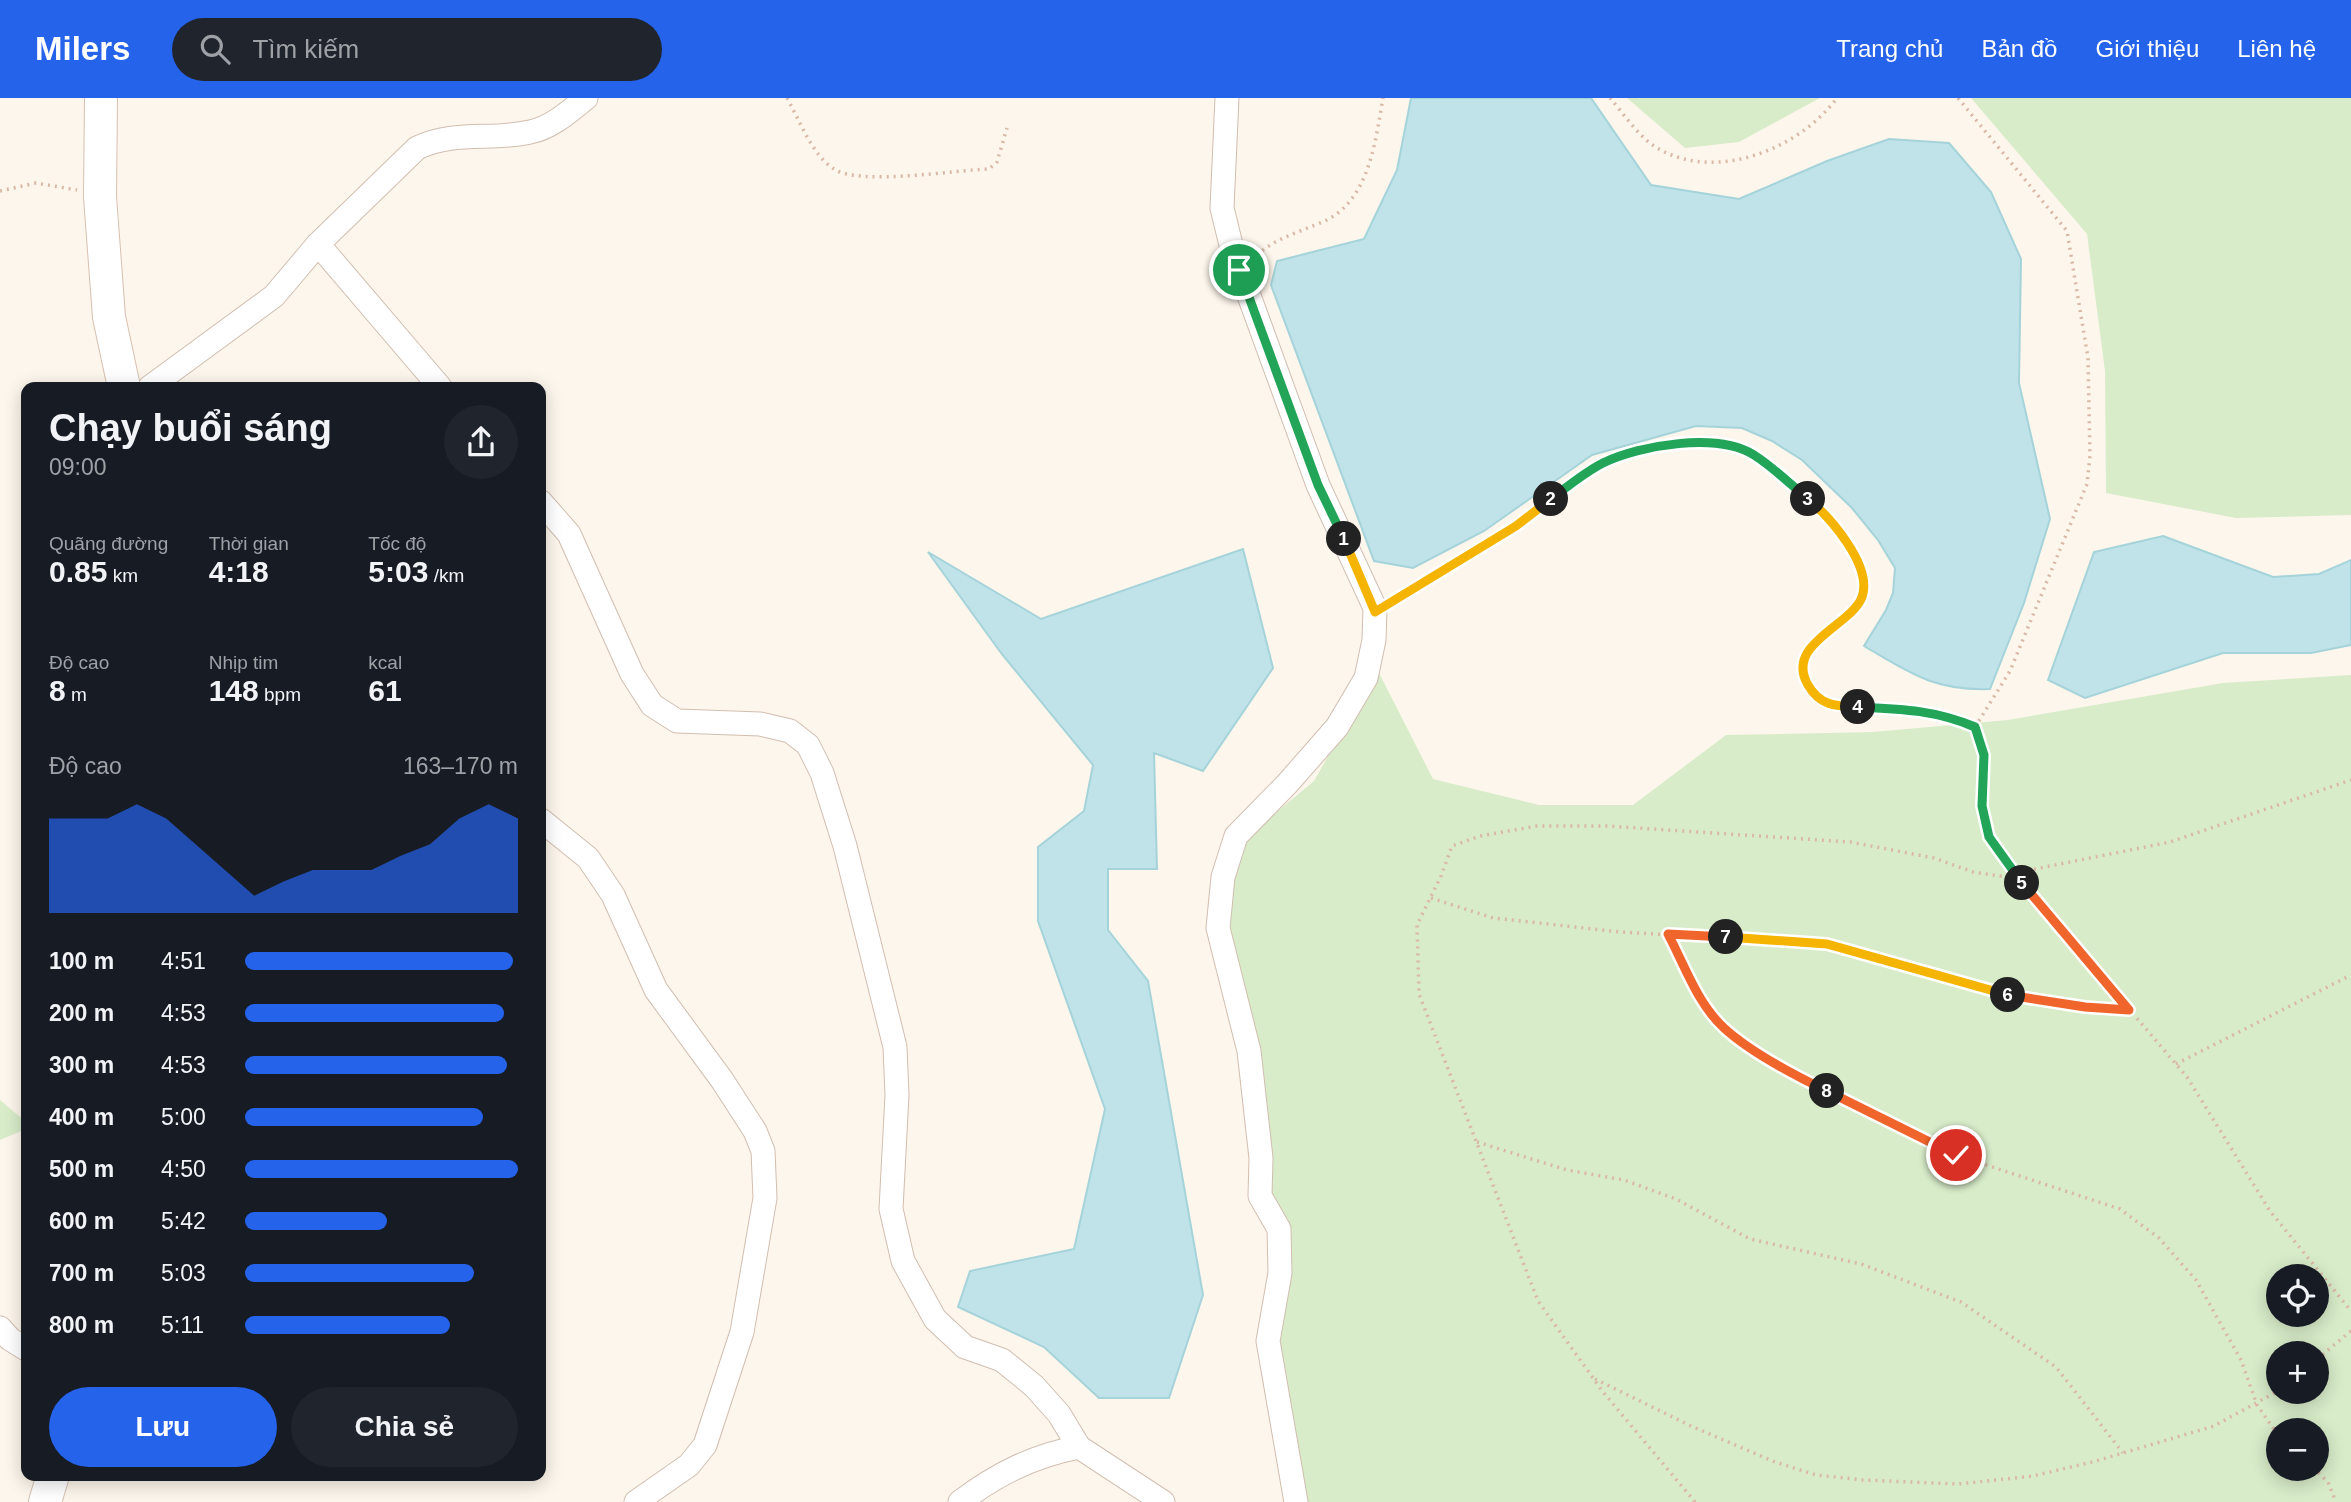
<!DOCTYPE html>
<html lang="vi">
<head>
<meta charset="utf-8">
<style>
  :root { --surface:#171b24; --page:#20242c; --text:#f1f3f6; --muted:#9ea1a6; --accent:#2563eb }
  body { margin:0; font-family:Arial,sans-serif; background:var(--page); color:var(--text); height:100vh; display:flex; flex-direction:column; font-size:26px; white-space:nowrap }
  * { box-sizing:border-box; margin:0 }
  p { font-size:23px; color:var(--muted) }
  .icon { flex:none; width:38px; height:38px; fill:none; stroke:currentColor; stroke-width:2; stroke-linecap:round; stroke-linejoin:round }
  .map { position:relative; flex:1; overflow:hidden }
  .side { position:absolute; left:21px; top:284px; width:525px; height:1099px; display:flex; flex-direction:column; background:var(--surface); border-radius:14px; box-shadow:0 4px 18px #0003 }
  .side>* { flex:none }
  .tools { position:absolute; left:2266px; top:1166px; display:grid; gap:14px }
  .tools a { display:grid; place-items:center; width:63px; height:63px; border-radius:50%; background:var(--surface); box-shadow:0 4px 18px #0003; font-size:35px }
  .pin { position:absolute; display:grid; place-items:center; width:60px; height:60px; color:#fff; margin:-30px; border:4px solid #fff; border-radius:50%; box-shadow:0 2px 7px #0007 }
  .km { position:absolute; width:35px; height:35px; margin:-18px; border-radius:50%; background:#222; color:#fff; font-size:19px; line-height:35px; text-align:center }
  .round { display:grid; place-items:center; flex:none; width:74px; height:74px; border-radius:37px; background:var(--page) }
  .overview { display:flex; align-items:center; justify-content:space-between; height:119px; padding:0 28px }
  h1 { font-size:38px; font-weight:700; line-height:52px }
  .figures { display:grid; grid-template-columns:repeat(3,1fr); gap:10px; height:119px; padding:7px 28px }
  .figures div { display:grid; align-content:center }
  .figures b { font-size:30px; font-weight:700 }
  .figures small { font-size:19px; font-weight:400 }
  .figures p { font-size:19px }
  .chart { height:196px; padding:14px 28px }
  .chart p { display:flex; justify-content:space-between }
  .chart svg { width:100%; height:126px; margin-top:7px; fill:var(--accent); opacity:.7 }
  .button { display:flex; gap:14px; margin-top:auto; padding:14px 28px }
  .button a { flex:1; height:80px; border-radius:42px; background:var(--accent); color:#fff; font-size:28px; font-weight:700; line-height:80px; text-align:center }
  .button a+a { background:var(--page); color:var(--text) }
  ul { padding:0 28px; list-style:none; font-size:23px }
  li { display:grid; grid-template-columns:112px 84px 1fr; align-items:center; height:52px }
  li i { height:18px; border-radius:9px; background:var(--accent) }
  header { display:flex; align-items:center; gap:42px; box-sizing:border-box; height:98px; padding:0 35px; background:var(--accent); color:#fff }
  header strong { font-size:33px }
  nav { display:flex; gap:38px; margin-inline-start:auto; font-size:24px }
  .search { width:490px; height:63px; background:var(--page); display:flex; align-items:center; gap:18px; box-sizing:border-box; padding:0 24px; border-radius:38px; color:var(--muted); font-size:26px }
  .map>svg:first-child { display:block }
  .green { fill:#d8ecc9; fill-rule:evenodd }
  .water { fill:#bfe3e8; stroke:#a5d3da; stroke-width:2 }
  .lines { fill:none; stroke-linecap:round; stroke-linejoin:round }
  .street-casing { stroke:#d1beb0; stroke-width:25 }
  .secondary-casing { stroke:#d6c0b0; stroke-width:34 }
  .path { stroke:#d9b8a5; stroke-width:3.5; stroke-dasharray:2 5; stroke-linecap:butt }
  .street { stroke:#fff; stroke-width:23 }
  .secondary { stroke:#fff; stroke-width:32 }
  .split-1-casing { stroke:#fff; stroke-width:14 }
  .split-2-casing { stroke:#fff; stroke-width:14 }
  .split-3-casing { stroke:#fff; stroke-width:14 }
  .split-4-casing { stroke:#fff; stroke-width:14 }
  .split-5-casing { stroke:#fff; stroke-width:14 }
  .split-6-casing { stroke:#fff; stroke-width:14 }
  .split-7-casing { stroke:#fff; stroke-width:14 }
  .split-8-casing { stroke:#fff; stroke-width:14 }
  .split-9-casing { stroke:#fff; stroke-width:14 }
  .split-1 { stroke:#22a559; stroke-width:9 }
  .split-2 { stroke:#f5b400; stroke-width:9 }
  .split-3 { stroke:#22a559; stroke-width:9 }
  .split-4 { stroke:#f5b400; stroke-width:9 }
  .split-5 { stroke:#22a559; stroke-width:9 }
  .split-6 { stroke:#f0652b; stroke-width:9 }
  .split-7 { stroke:#f5b400; stroke-width:9 }
  .split-8 { stroke:#f0652b; stroke-width:9 }
  .split-9 { stroke:#f0652b; stroke-width:9 }
</style>
</head>
<body>
<header>
<strong>Milers</strong>
<div class="search"><svg class="icon" aria-label="search" viewBox="0 0 24 24"><circle cx="10" cy="10" r="6"/><path d="M15 15l6 6"/></svg>Tìm kiếm</div>
<nav><a>Trang chủ</a><a>Bản đồ</a><a>Giới thiệu</a><a>Liên hệ</a></nav>
</header>
<div class="map">
<svg width="2351" height="1404" viewBox="0 0 2351 1404">
  <rect width="100%" height="100%" fill="#fdf6ec"/>
  <g class="green">
    <polygon points="1627,0 1820,0 1739,44 1685,50"/>
    <polygon points="1971,0 2351,0 2351,417 2236,420 2106,395 2105,273 2087,136"/>
    <path d="M1377 571 1433 681 1539 707H1633L1726 637 1873 634 2008 622 2223 585 2351 577V1404H1290L1272 1169 1221 760 1314 683ZM2278 1178H2317V1216H2278ZM2278 1255H2317V1293H2278ZM2278 1332H2317V1370H2278Z"/>
    <polygon points="0,1002 26,1024 26,1031 0,1042"/>
  </g>
  <g class="water">
    <path d="M1411 0H1591L1651 87 1739 101 1827 63 1889 41 1949 45 1991 94 2021 161 2019 285 2050 421 2024 505 1990 591C1934 593 1910 575 1864 548L1886 512 1893 495 1895 470 1878 442 1852 410 1802 362 1772 343 1742 330 1696 328 1592 357 1484 433 1413 470 1374 463 1271 187 1277 163 1364 141 1397 72Z"/>
    <polygon points="2163,438 2273,479 2319,476 2351,462 2351,547 2311,555 2223,555 2085,600 2048,582 2094,454"/>
    <polygon points="1243,451 1273,570 1203,673 1154,655 1157,771 1108,771 1108,832 1148,883 1203,1197 1169,1300 1099,1300 1044,1249 958,1209 970,1173 1074,1151 1105,1011 1038,823 1038,749 1084,713 1093,667 1001,555 928,454 1041,521"/>
  </g>
  <g class="lines">
    <g class="street-casing">
      <g id="street">
        <polyline points="1227,0 1222,110 1232,151 1318,387 1375,510 1374,542 1366,580 1337,629 1287,686 1236,738 1223,779 1218,830 1249,953 1261,1060 1260,1098 1279,1131 1280,1175 1268,1243 1296,1404"/>
        <polyline points="318,146 440,289"/>
        <path d="M150 289 274 198 318 146 417 50C454 32 492 43 530 34 551 30 570 13 586 0"/>
        <polyline points="541,404 569,436 632,576 652,607 677,623 760,626 790,633 808,647 822,675 845,748 895,949 897,997 891,1111 903,1163 935,1221 965,1249 1002,1262 1034,1288 1059,1316 1079,1349 1163,1404"/>
        <polyline points="541,722 588,760 613,797 656,892 722,982 755,1033 763,1053 765,1100 742,1234 705,1347 689,1367 636,1404"/>
        <polyline points="0,1230 10,1241 26,1251"/>
        <path d="M960 1404C997 1376 1033 1358 1079 1349"/>
      </g>
    </g>
    <g class="secondary-casing">
      <g id="secondary">
        <polyline points="101,0 100,99 109,219 124,289"/>
        <polyline points="45,1404 53,1377"/>
      </g>
    </g>
    <g class="path">
      <path d="M787 0C800 23 812 57 834 71 860 88 955 72 989 71L997 64 1007 30"/>
      <path d="M1610 0C1624 16 1640 41 1659 51 1717 84 1799 51 1837 0"/>
      <polyline points="1958,0 2067,133 2088,260 2090,358 2087,386 2010,573 1975,629"/>
      <polyline points="0,93 36,85 77,92"/>
      <path d="M1257 157C1276 140 1297 135 1320 125 1369 106 1375 45 1383 0"/>
      <path d="M1394 502C1435 478 1477 455 1516 428 1545 408 1571 382 1602 366 1643 344 1708 335 1751 355 1767 363 1807 399 1820 413 1838 434 1874 467 1862 499 1850 532 1777 548 1813 596 1816 600 1825 606 1830 608 1839 611 1852 609 1862 609 1889 610 1919 609 1946 617 1956 619 1966 625 1975 629L1984 657 1982 708 1989 739 2014 776 2187 979 2270 1113 2351 1213"/>
      <polyline points="1431,800 1493,820 1621,834 1827,846 2002,896 2085,910 2129,912"/>
      <polyline points="1668,836 1690,884 1724,930 1789,974 1956,1057 2120,1111 2159,1140 2196,1182 2241,1262 2257,1307 2278,1337"/>
      <polyline points="2176,966 2351,877"/>
      <polyline points="1477,1044 1567,1072 1624,1082 1676,1101 1750,1141 1861,1166 1961,1204 2056,1269 2123,1355"/>
      <polyline points="2317,1261 2351,1233"/>
      <polyline points="1595,1281 1691,1328 1775,1364 1816,1377 1863,1382 1958,1386 2033,1378 2096,1363 2214,1328 2278,1293"/>
      <polyline points="2313,1370 2328,1384 2336,1404"/>
      <polyline points="1695,1404 1603,1294 1538,1203 1419,896 1417,827 1441,778 1452,748 1480,738 1537,728 1607,728 1850,744 1934,760 1973,774 2000,778 2170,744 2351,682"/>
    </g>
    <use href="#street" class="street"/>
    <use href="#secondary" class="secondary"/>
  </g>
  <g class="lines">
    <g class="split-1-casing">
      <polyline id="split-1" points="1239,172 1318,387 1344,441"/>
    </g>
    <g class="split-2-casing">
      <polyline id="split-2" points="1344,441 1375,514 1516,428 1551,401"/>
    </g>
    <g class="split-3-casing">
      <path id="split-3" d="M1551 401C1567 389 1585 374 1603 365 1640 347 1717 334 1754 357 1773 369 1790 386 1808 401"/>
    </g>
    <g class="split-4-casing">
      <path id="split-4" d="M1808 401C1830 419 1873 468 1862 499 1851 528 1784 546 1808 587 1820 608 1836 608 1858 609"/>
    </g>
    <g class="split-5-casing">
      <path id="split-5" d="M1858 609C1901 611 1935 612 1975 629L1984 657 1982 708 1989 739 2022 785"/>
    </g>
    <g class="split-6-casing">
      <polyline id="split-6" points="2008,897 2085,909 2129,912 2022,785"/>
    </g>
    <g class="split-7-casing">
      <polyline id="split-7" points="1726,839 1827,846 2008,897"/>
    </g>
    <g class="split-8-casing">
      <path id="split-8" d="M1726 839 1668 836C1685 868 1697 905 1724 930 1749 953 1796 978 1827 993"/>
    </g>
    <g class="split-9-casing">
      <polyline id="split-9" points="1827,993 1956,1057"/>
    </g>
    <use href="#split-1" class="split-1"/>
    <use href="#split-2" class="split-2"/>
    <use href="#split-3" class="split-3"/>
    <use href="#split-4" class="split-4"/>
    <use href="#split-5" class="split-5"/>
    <use href="#split-6" class="split-6"/>
    <use href="#split-7" class="split-7"/>
    <use href="#split-8" class="split-8"/>
    <use href="#split-9" class="split-9"/>
  </g>
</svg>
<div class="tools">
<a><svg class="icon" aria-label="locate" viewBox="0 0 24 24"><circle cx="12" cy="12" r="6"/><path d="M12 2v4M12 18v4M2 12h4M18 12h4"/></svg></a>
<a>+</a>
<a>−</a>
</div>
<div class="pin" style="left:1239px;top:172px;background:#1e9e55"><svg class="icon" aria-label="arrive" viewBox="0 0 24 24"><path d="M6 21V4h12l-3 4 3 4H6"/></svg></div>
<div class="pin" style="left:1956px;top:1057px;background:#d93025"><svg class="icon" aria-label="check" viewBox="0 0 24 24"><path d="M5 12l5 5 9-10"/></svg></div>
<b class="km" style="left:1344px;top:441px">1</b>
<b class="km" style="left:1551px;top:401px">2</b>
<b class="km" style="left:1808px;top:401px">3</b>
<b class="km" style="left:1858px;top:609px">4</b>
<b class="km" style="left:2022px;top:785px">5</b>
<b class="km" style="left:2008px;top:897px">6</b>
<b class="km" style="left:1726px;top:839px">7</b>
<b class="km" style="left:1827px;top:993px">8</b>
<section class="side">
<div class="overview"><div><h1>Chạy buổi sáng</h1><p>09:00</p></div><a class="round"><svg class="icon" aria-label="share" viewBox="0 0 24 24"><path d="M12 15V3M7 8l5-5 5 5M5 13v7h14v-7"/></svg></a></div>
<div class="figures">
<div><p>Quãng đường</p><b>0.85<small> km</small></b></div>
<div><p>Thời gian</p><b>4:18</b></div>
<div><p>Tốc độ</p><b>5:03<small> /km</small></b></div>
</div>
<div class="figures">
<div><p>Độ cao</p><b>8<small> m</small></b></div>
<div><p>Nhịp tim</p><b>148<small> bpm</small></b></div>
<div><p>kcal</p><b>61</b></div>
</div>
<div class="chart"><p><span>Độ cao</span>163–170 m</p>
<svg viewBox="0 0 160 44" preserveAspectRatio="none"><path d="M0 44V11L10 11L20 11L30 6L40 11L50 20L60 29L70 38L80 33L90 29L100 29L110 29L120 24L130 20L140 11L150 6L160 11V44z"/></svg>
</div>
<ul>
<li><b>100 m</b>4:51<i style="width:98%"></i></li>
<li><b>200 m</b>4:53<i style="width:95%"></i></li>
<li><b>300 m</b>4:53<i style="width:96%"></i></li>
<li><b>400 m</b>5:00<i style="width:87%"></i></li>
<li><b>500 m</b>4:50<i style="width:100%"></i></li>
<li><b>600 m</b>5:42<i style="width:52%"></i></li>
<li><b>700 m</b>5:03<i style="width:84%"></i></li>
<li><b>800 m</b>5:11<i style="width:75%"></i></li>
</ul>
<div class="button"><a>Lưu</a><a>Chia sẻ</a></div>
</section>
</div>
</body>
</html>
